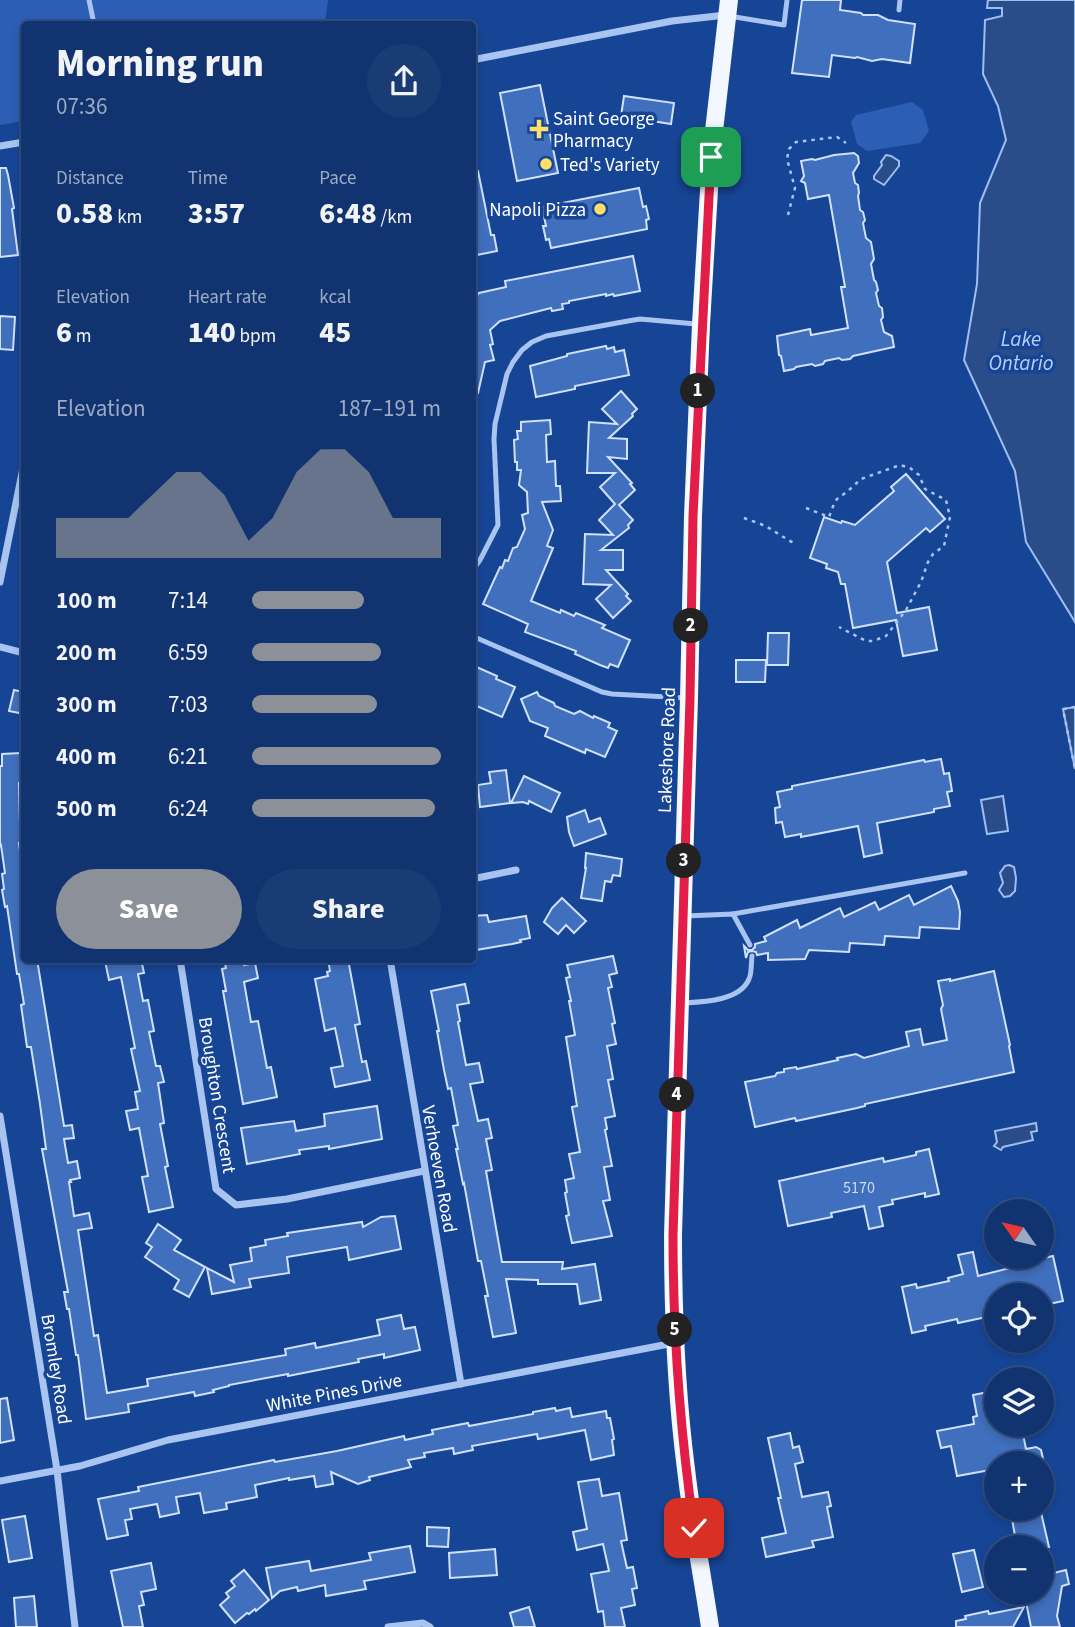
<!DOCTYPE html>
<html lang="en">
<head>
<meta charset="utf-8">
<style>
  :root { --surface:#113470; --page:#1a3c75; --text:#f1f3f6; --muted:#9caac3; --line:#304f83; --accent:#8c9099 }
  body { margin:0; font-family:"Source Sans 3",sans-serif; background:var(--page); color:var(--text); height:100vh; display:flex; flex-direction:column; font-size:26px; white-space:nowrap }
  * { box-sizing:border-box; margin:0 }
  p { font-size:23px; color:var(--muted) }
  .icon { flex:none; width:38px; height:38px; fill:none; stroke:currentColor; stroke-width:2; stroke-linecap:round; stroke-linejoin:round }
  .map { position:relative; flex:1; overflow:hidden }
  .sheet { position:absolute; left:21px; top:21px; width:455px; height:942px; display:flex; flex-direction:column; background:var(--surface); border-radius:7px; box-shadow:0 4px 10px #0003,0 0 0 2px var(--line) }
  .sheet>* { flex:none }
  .needle { width:46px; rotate:304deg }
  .buttons { position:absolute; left:984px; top:1199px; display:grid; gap:14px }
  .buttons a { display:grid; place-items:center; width:70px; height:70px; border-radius:50%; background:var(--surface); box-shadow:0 4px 10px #0003,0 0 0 2px var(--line); font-size:35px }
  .pin { position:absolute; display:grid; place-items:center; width:60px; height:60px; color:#fff; margin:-30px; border-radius:14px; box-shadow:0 4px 10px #0006 }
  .km { position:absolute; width:35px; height:35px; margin:-18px; border-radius:50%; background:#222; color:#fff; font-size:19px; line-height:35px; text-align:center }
  .round { display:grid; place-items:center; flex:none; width:74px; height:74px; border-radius:37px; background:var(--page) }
  .head { display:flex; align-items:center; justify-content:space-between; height:119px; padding:0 35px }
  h1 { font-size:38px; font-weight:800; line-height:52px }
  .figures { display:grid; grid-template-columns:repeat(3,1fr); gap:10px; height:119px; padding:7px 35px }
  .figures div { display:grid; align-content:center }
  .figures b { font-size:30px; font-weight:800 }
  .figures small { font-size:19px; font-weight:400 }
  .figures p { font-size:19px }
  .chart { height:196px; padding:14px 35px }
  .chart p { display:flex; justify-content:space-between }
  .chart svg { width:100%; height:126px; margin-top:7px; fill:var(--accent); opacity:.7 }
  .cta { display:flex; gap:14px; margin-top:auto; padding:14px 35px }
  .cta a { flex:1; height:80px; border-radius:42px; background:var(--accent); color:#fff; font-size:28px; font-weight:800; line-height:80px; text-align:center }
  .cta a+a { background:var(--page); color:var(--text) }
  ul { padding:0 35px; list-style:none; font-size:23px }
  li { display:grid; grid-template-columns:112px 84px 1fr; align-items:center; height:52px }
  li i { height:18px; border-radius:9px; background:var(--accent) }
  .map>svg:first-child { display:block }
  .green { fill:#2b5eb4 }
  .water { fill:#2a4c88; stroke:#9bbef3; stroke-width:2 }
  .building { fill:#406fbd; stroke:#d0e1fc; stroke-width:2 }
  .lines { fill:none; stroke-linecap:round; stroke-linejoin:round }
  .path { stroke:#a9c4f1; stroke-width:2.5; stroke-dasharray:3.5 5; stroke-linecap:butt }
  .lane { stroke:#a9c4f1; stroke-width:5 }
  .street { stroke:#a9c4f1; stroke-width:7 }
  .primary { stroke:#f3f7ff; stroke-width:18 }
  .route-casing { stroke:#fff; stroke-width:14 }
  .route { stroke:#e11d48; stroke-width:9 }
  .poi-dot { fill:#ffde69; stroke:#174596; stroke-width:2.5 }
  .labels { text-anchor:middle; stroke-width:7; stroke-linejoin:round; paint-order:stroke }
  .number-label { font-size:16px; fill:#cfdbee }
  .poi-label { font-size:19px; fill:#fff; stroke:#174596; text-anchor:start }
  .street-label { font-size:19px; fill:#fff; stroke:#174596 }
  .water-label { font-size:21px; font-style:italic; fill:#b5cff8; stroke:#174596 }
</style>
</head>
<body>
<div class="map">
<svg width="1075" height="1627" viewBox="0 0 1075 1627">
  <rect width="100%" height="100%" fill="#174596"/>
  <g class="green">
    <polygon points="0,0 328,0 325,24 24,24 24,121 0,125"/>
    <polygon points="912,102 923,110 929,131 920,143 867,151 857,144 851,122 856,115"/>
  </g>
  <g class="water">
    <polygon points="988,0 1075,0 1075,622 1026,542 1015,471 964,360 977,284 980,203 1006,140 998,106 983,74 985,20 1002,16 1002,8 987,8"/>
    <polygon points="886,155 891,156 899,161 899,166 884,185 874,179 874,176 882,165 881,162"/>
    <polygon points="1075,707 1075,769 1063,709"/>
    <polygon points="1003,796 1008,831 987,834 981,800"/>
    <polygon points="1009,865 1014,867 1016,878 1015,891 1010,896 1004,897 999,890 1003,883 1000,873 1005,866"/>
    <polygon points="1036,1123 1037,1131 1031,1132 1033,1140 1003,1147 1001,1150 994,1146 997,1142 995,1131"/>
  </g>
  <g class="building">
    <polygon points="802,0 841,0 840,10 861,13 863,15 878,15 888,20 915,24 910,63 882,59 872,61 857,57 855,58 832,55 829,77 792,73"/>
    <polygon points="540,85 558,173 517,181 500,93"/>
    <polygon points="624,96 674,103 671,124 621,116"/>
    <polygon points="854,153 858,156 859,163 853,173 855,183 858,185 859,193 858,196 860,210 863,212 865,220 863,223 866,238 871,242 874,259 871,264 874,280 876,282 878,290 876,293 879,306 882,308 883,317 881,320 884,332 892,336 894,347 853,356 850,359 842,360 839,358 825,361 823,364 815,366 812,364 796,367 794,369 784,371 781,356 779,355 777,336 810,329 811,335 848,328 841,287 845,287 829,195 808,199 805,183 801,181 804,176 801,161 812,159 815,160 834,155"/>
    <polygon points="0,168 6,168 8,175 14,208 12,209 18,255 0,257"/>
    <polygon points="472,171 478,171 491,235 494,235 497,251 472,256"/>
    <polygon points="639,188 643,207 646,206 649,219 646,220 647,229 551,248 549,239 546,240 543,226 546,226 542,207"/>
    <polygon points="633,256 640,291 614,296 613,294 606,296 606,294 569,301 569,303 562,304 563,309 552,311 551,308 500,321 490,330 493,344 490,345 494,360 485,362 478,393 472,393 472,302 479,293 506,287 505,281"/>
    <polygon points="0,316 15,317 13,350 0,349"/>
    <polygon points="606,346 607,349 614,347 615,352 624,350 629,375 575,386 575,389 536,397 530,366 567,356 567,354"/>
    <polygon points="621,391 637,409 632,414 633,416 609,438 627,439 627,459 608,457 632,483 630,484 635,490 619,505 633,520 628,525 629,528 601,550 623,550 623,570 606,570 628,594 626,596 631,601 613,618 596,599 611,585 583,584 584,562 585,534 613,535 599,520 615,504 600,487 615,473 587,473 589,422 617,424 602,409"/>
    <polygon points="550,420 551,434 546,435 547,462 555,461 556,486 560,486 561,501 542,502 553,530 547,546 553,548 531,601 560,613 561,610 574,616 576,613 605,625 602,628 630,640 618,667 610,664 608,668 600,665 575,654 576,651 525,632 528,624 483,604 500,567 502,568 505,560 508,561 513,548 517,547 525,529 522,515 528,513 527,492 519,485 521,470 517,470 517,462 515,462 514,440 518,439 517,431 521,431 521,422"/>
    <polygon points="906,474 945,519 930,532 926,528 887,562 897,613 929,607 937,650 903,656 896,620 853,628 845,584 841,584 838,572 826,568 827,564 810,558 824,517 841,523 842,521 855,525 894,491 891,487"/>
    <polygon points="768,633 789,633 788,665 767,665"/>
    <polygon points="736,660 766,660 765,682 736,682"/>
    <polygon points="472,665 497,676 496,679 515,687 502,717 472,704"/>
    <polygon points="14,690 24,692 24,714 9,711"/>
    <polygon points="537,692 539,696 554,703 555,706 574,714 580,711 593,718 594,716 610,723 608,727 617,731 605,757 586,749 585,753 545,736 548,728 530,721 521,699"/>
    <polygon points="20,753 20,766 24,765 24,783 19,783 20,824 24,823 24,842 19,843 24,881 24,959 37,959 64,1126 72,1125 74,1138 64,1139 68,1163 77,1161 80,1178 70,1180 71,1182 69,1182 74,1216 89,1213 92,1228 78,1230 94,1336 98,1335 107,1393 148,1386 147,1379 286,1355 285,1349 315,1343 316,1348 380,1335 377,1320 401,1315 404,1329 415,1327 420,1350 384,1358 384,1354 358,1359 359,1362 288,1376 288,1374 229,1385 229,1386 213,1390 214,1392 195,1396 194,1392 128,1404 129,1412 86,1419 78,1355 76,1355 69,1309 67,1309 64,1292 68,1292 42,1149 46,1149 40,1104 31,1047 27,1047 21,1005 24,1004 19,974 17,974 7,906 5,907 2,890 4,889 2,874 5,873 1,845 0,846 0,766 2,766 2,754"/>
    <polygon points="941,759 944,774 949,773 952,791 947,792 950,806 934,809 934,812 877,823 882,853 864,857 858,826 801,837 801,834 785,837 782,822 776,823 775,808 780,807 777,792 792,789 792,786 924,760 925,762"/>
    <polygon points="506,770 510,803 480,807 478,785 491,783 489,772"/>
    <polygon points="524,776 560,793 551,812 529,801 528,804 523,802 511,803"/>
    <polygon points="585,810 589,822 600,818 606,834 574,846 569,832 567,817"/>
    <polygon points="586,853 622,859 620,876 613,875 611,882 605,881 602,901 581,898 586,868 585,868"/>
    <polygon points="951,886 958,901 960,912 959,929 920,927 919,938 885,936 884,945 850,943 849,952 809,950 805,959 768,960 768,953 757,955 756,952 752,951 748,952 746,958 744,946 748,950 752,950 755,947 755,944 766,941 764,937 797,920 800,928 840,908 844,917 875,902 879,910 909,895 914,905"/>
    <polygon points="562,898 586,921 574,933 566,925 558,934 544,922 552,908"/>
    <polygon points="487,915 489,922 526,916 530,938 520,940 521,942 512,944 476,950 474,939 472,939 472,916"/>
    <polygon points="613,956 617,973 609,975 612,987 608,988 615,1023 612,1024 616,1044 607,1046 613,1079 608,1080 615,1116 605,1118 607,1129 605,1130 612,1166 604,1167 610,1200 603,1201 612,1236 572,1243 566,1216 569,1215 565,1193 567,1192 565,1180 574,1178 569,1154 580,1152 572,1107 577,1106 566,1037 575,1035 569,1001 571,1001 566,978 570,977 567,965"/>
    <polygon points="115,959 141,959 144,973 138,974 143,1001 148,1000 154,1031 149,1032 156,1066 160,1066 164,1082 158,1083 164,1123 160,1124 168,1166 165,1167 173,1207 149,1212 142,1177 148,1176 139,1128 130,1130 126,1111 138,1109 135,1092 140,1091 131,1049 135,1048 121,977 109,980 105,961"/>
    <polygon points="224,959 242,959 244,965 255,963 258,978 244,982 251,1022 258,1021 267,1068 271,1067 277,1097 243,1104 223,991 226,991 222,969 226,968"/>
    <polygon points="328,959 348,959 360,1024 355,1025 362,1062 366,1061 370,1080 335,1087 331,1068 343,1066 335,1028 325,1031 315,979 328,976 327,972 330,971"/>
    <polygon points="994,971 1010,1045 1009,1046 1014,1072 865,1104 865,1106 857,1108 796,1121 795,1118 755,1127 745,1082 775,1076 777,1073 784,1072 784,1069 796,1067 797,1069 838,1060 837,1058 856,1054 864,1058 909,1046 906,1032 920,1029 923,1045 947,1040 941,1009 943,1005 938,981 950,979 950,981"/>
    <polygon points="465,984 469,1003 457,1005 460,1021 458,1022 466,1065 479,1063 483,1082 470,1084 478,1121 488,1119 492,1138 486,1139 492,1170 486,1171 502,1262 563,1262 562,1269 595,1264 601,1300 580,1304 577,1284 538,1284 538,1280 506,1279 516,1333 493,1337 485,1296 488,1296 481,1261 478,1261 464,1183 463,1184 456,1149 458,1149 453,1126 458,1125 451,1088 448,1089 444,1070 437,1031 439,1031 431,991"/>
    <polygon points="377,1106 382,1139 329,1149 329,1146 299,1150 300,1154 247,1164 241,1128 294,1121 296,1131 325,1126 324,1114"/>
    <polygon points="929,1149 939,1194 925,1197 925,1193 892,1200 893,1204 879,1207 883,1226 869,1229 864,1206 831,1213 832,1217 788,1226 779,1181 883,1158 884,1162 916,1155 916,1152"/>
    <polygon points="395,1216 401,1249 349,1260 347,1247 287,1257 289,1273 249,1279 251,1287 212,1294 207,1268 234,1282 230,1265 252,1261 250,1248 266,1245 265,1240 288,1236 287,1233 362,1222 363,1227 381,1217"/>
    <polygon points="158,1224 181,1240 174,1250 205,1267 189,1297 174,1289 179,1280 145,1257 152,1247 146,1243"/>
    <polygon points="973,1252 978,1276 1010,1268 1009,1265 1053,1256 1063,1301 1049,1304 1048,1300 1041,1302 1041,1295 996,1295 996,1315 958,1323 957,1319 925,1326 926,1330 912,1333 902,1287 916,1284 917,1288 949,1281 948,1278 963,1274 958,1255"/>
    <polygon points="993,1391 993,1393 996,1393 996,1424 1021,1424 1026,1449 1036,1447 1041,1450 1044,1463 996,1463 996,1469 957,1476 951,1446 941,1448 937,1431 974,1424 973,1417 977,1416 973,1395"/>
    <polygon points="7,1398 14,1440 0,1443 0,1399"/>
    <polygon points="555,1408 556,1411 570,1408 572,1417 606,1411 607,1418 610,1418 614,1439 612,1440 614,1455 591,1460 585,1430 538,1439 537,1434 472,1446 473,1450 454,1454 453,1448 424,1453 425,1457 408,1460 411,1467 369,1477 370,1480 358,1484 331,1472 333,1484 316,1487 314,1476 289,1480 289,1478 255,1485 257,1497 226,1503 227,1509 204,1513 200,1493 176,1497 179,1513 160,1517 157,1504 130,1509 132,1519 125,1520 128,1535 107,1539 98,1499 139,1491 138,1487 274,1460 275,1462 337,1451 404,1436 405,1440 433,1434 432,1430 468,1423 469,1426 533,1414 533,1412"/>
    <polygon points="790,1433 793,1448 799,1446 803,1462 795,1464 802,1497 828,1492 831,1506 827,1507 833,1537 812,1541 814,1547 766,1557 762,1538 786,1533 778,1498 781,1498 768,1438"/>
    <polygon points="599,1479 602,1496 619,1493 627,1540 621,1541 627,1568 633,1567 637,1588 632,1589 635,1605 621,1608 625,1627 605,1627 603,1611 598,1612 591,1574 609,1571 603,1544 577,1550 573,1532 587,1529 578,1482"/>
    <polygon points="1010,1508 1040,1508 1049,1547 1017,1547"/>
    <polygon points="25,1516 32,1558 9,1562 2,1520"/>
    <polygon points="427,1527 449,1528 448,1547 427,1546"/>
    <polygon points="410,1546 415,1572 364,1581 366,1589 326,1596 325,1585 298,1591 297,1587 280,1591 272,1598 266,1568 309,1561 311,1571 371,1560 369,1553"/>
    <polygon points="495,1549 497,1575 450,1578 449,1553"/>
    <polygon points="974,1550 983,1587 962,1592 953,1554"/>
    <polygon points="151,1563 156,1589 141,1592 144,1605 139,1606 143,1627 123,1627 111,1571"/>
    <polygon points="244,1570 269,1600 256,1611 255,1609 249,1614 247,1613 235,1623 220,1605 229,1597 226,1593 235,1586 231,1581"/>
    <polygon points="1066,1570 1069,1584 1062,1586 1057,1616 1060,1627 1031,1627 1024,1592 1041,1592 1041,1576"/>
    <polygon points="34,1596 37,1627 16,1627 14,1598"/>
    <polygon points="529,1607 535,1627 514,1627 510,1613"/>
    <polygon points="1024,1607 1013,1627 956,1627 956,1621 966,1619 965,1616 988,1611 989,1614"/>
  </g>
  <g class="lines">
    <g class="path">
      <polyline points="788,215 795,188 787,159 789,149 796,142 837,137 846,143"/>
      <polyline points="806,508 829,517 834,504 837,499 848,491 861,479 900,465 910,468 919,475 925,489 946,500 950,517 944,546 933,554 928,562 921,582 906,610 886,636 873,641 866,641 839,627"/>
      <path d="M744 518C751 521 760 523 767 527 776 532 784 538 794 543"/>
      <polyline points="1075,707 1063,709 1075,769"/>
    </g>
    <g class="lane">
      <polyline points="89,0 94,24"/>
      <polyline points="899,10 900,0"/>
      <polyline points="729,16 784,25 787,0"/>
      <polyline points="472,571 480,560 498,525 494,439 495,424 507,374 513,362 522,350 532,342 546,336 628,321 640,319 696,324"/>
      <polyline points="472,636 602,692 612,694 686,698"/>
      <polyline points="733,914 965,873"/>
      <polyline points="685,916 733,914 750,945"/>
      <path d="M683 1003C703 1002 740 1001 749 979 752 973 751 963 752 956"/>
    </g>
    <g class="street">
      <polyline points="472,60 672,21 726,15"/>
      <polyline points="0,146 24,142"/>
      <polyline points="0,582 24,463"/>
      <polyline points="0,647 24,653"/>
      <polyline points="472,879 516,870"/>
      <polyline points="180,959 216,1189 236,1205 287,1199 424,1171"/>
      <polyline points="390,959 461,1384"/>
      <polyline points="0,1116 57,1470 75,1627"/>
      <polyline points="0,1481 80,1466 168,1440 674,1343"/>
      <polyline points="388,1627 423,1623 430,1627"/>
    </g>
    <path class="primary" d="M710 1627C702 1574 692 1522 686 1469 676 1392 673 1313 673 1235L689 698 693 516 701 324 711 157 729 0"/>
  </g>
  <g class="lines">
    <g class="route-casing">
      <path id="route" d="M694 1528C680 1431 673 1334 673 1235L690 698 693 516 711 157"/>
    </g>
    <use href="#route" class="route"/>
  </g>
  <g class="poi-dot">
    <path d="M535.5 118.5h7v7h7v7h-7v7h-7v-7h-7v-7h7z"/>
    <circle cx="546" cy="164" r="7"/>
    <circle cx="600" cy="209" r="7"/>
  </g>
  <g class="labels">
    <g class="number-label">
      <text x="859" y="1193">5170</text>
    </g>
    <g class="poi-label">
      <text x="553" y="125">Saint George<tspan x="553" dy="22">Pharmacy</tspan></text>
      <text x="560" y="171">Ted's Variety</text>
      <text x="586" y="216" text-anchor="end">Napoli Pizza</text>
    </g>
    <g class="street-label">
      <text transform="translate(666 750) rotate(-88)" y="7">Lakeshore Road</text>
      <text transform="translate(218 1095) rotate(81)" y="7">Broughton Crescent</text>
      <text transform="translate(440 1169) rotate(80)" y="7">Verhoeven Road</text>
      <text transform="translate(57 1369) rotate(81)" y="7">Bromley Road</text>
      <text transform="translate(334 1392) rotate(-11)" y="7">White Pines Drive</text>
    </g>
    <g class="water-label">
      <text x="1021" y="346">Lake<tspan x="1021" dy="24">Ontario</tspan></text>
    </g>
  </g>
</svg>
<div class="buttons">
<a><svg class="needle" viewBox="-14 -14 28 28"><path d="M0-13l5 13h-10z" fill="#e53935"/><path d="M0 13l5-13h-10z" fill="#9caac3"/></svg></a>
<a><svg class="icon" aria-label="locate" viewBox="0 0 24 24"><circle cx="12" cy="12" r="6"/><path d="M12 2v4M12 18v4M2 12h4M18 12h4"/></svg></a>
<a><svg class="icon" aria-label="layers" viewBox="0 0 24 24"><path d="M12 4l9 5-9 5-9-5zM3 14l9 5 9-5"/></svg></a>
<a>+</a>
<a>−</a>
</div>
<div class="pin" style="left:711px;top:157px;background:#1e9e55"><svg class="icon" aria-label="arrive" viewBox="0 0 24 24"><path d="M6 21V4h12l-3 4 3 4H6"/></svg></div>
<div class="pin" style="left:694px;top:1528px;background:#d93025"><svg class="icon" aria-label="check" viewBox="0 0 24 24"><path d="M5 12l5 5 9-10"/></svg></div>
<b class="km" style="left:698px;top:391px">1</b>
<b class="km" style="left:691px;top:626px">2</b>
<b class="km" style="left:684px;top:861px">3</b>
<b class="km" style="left:677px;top:1095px">4</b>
<b class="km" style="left:675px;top:1330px">5</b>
<section class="sheet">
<div class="head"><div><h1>Morning run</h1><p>07:36</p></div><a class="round"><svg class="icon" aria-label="share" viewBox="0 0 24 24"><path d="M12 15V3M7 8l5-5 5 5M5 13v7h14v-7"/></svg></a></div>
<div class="figures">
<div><p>Distance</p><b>0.58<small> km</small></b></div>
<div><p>Time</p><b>3:57</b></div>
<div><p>Pace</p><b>6:48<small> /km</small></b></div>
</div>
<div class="figures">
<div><p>Elevation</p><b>6<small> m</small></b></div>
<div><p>Heart rate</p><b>140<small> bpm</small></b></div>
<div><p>kcal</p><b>45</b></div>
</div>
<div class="chart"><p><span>Elevation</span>187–191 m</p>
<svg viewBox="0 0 160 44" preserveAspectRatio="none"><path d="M0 44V30L10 30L20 30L30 30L40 22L50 14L60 14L70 22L80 38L90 30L100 14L110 6L120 6L130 14L140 30L150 30L160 30V44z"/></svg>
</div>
<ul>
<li><b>100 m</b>7:14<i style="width:59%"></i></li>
<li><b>200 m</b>6:59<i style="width:68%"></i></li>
<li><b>300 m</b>7:03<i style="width:66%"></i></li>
<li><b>400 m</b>6:21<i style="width:100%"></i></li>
<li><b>500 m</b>6:24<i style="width:97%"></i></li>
</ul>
<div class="cta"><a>Save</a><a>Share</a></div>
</section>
</div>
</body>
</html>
